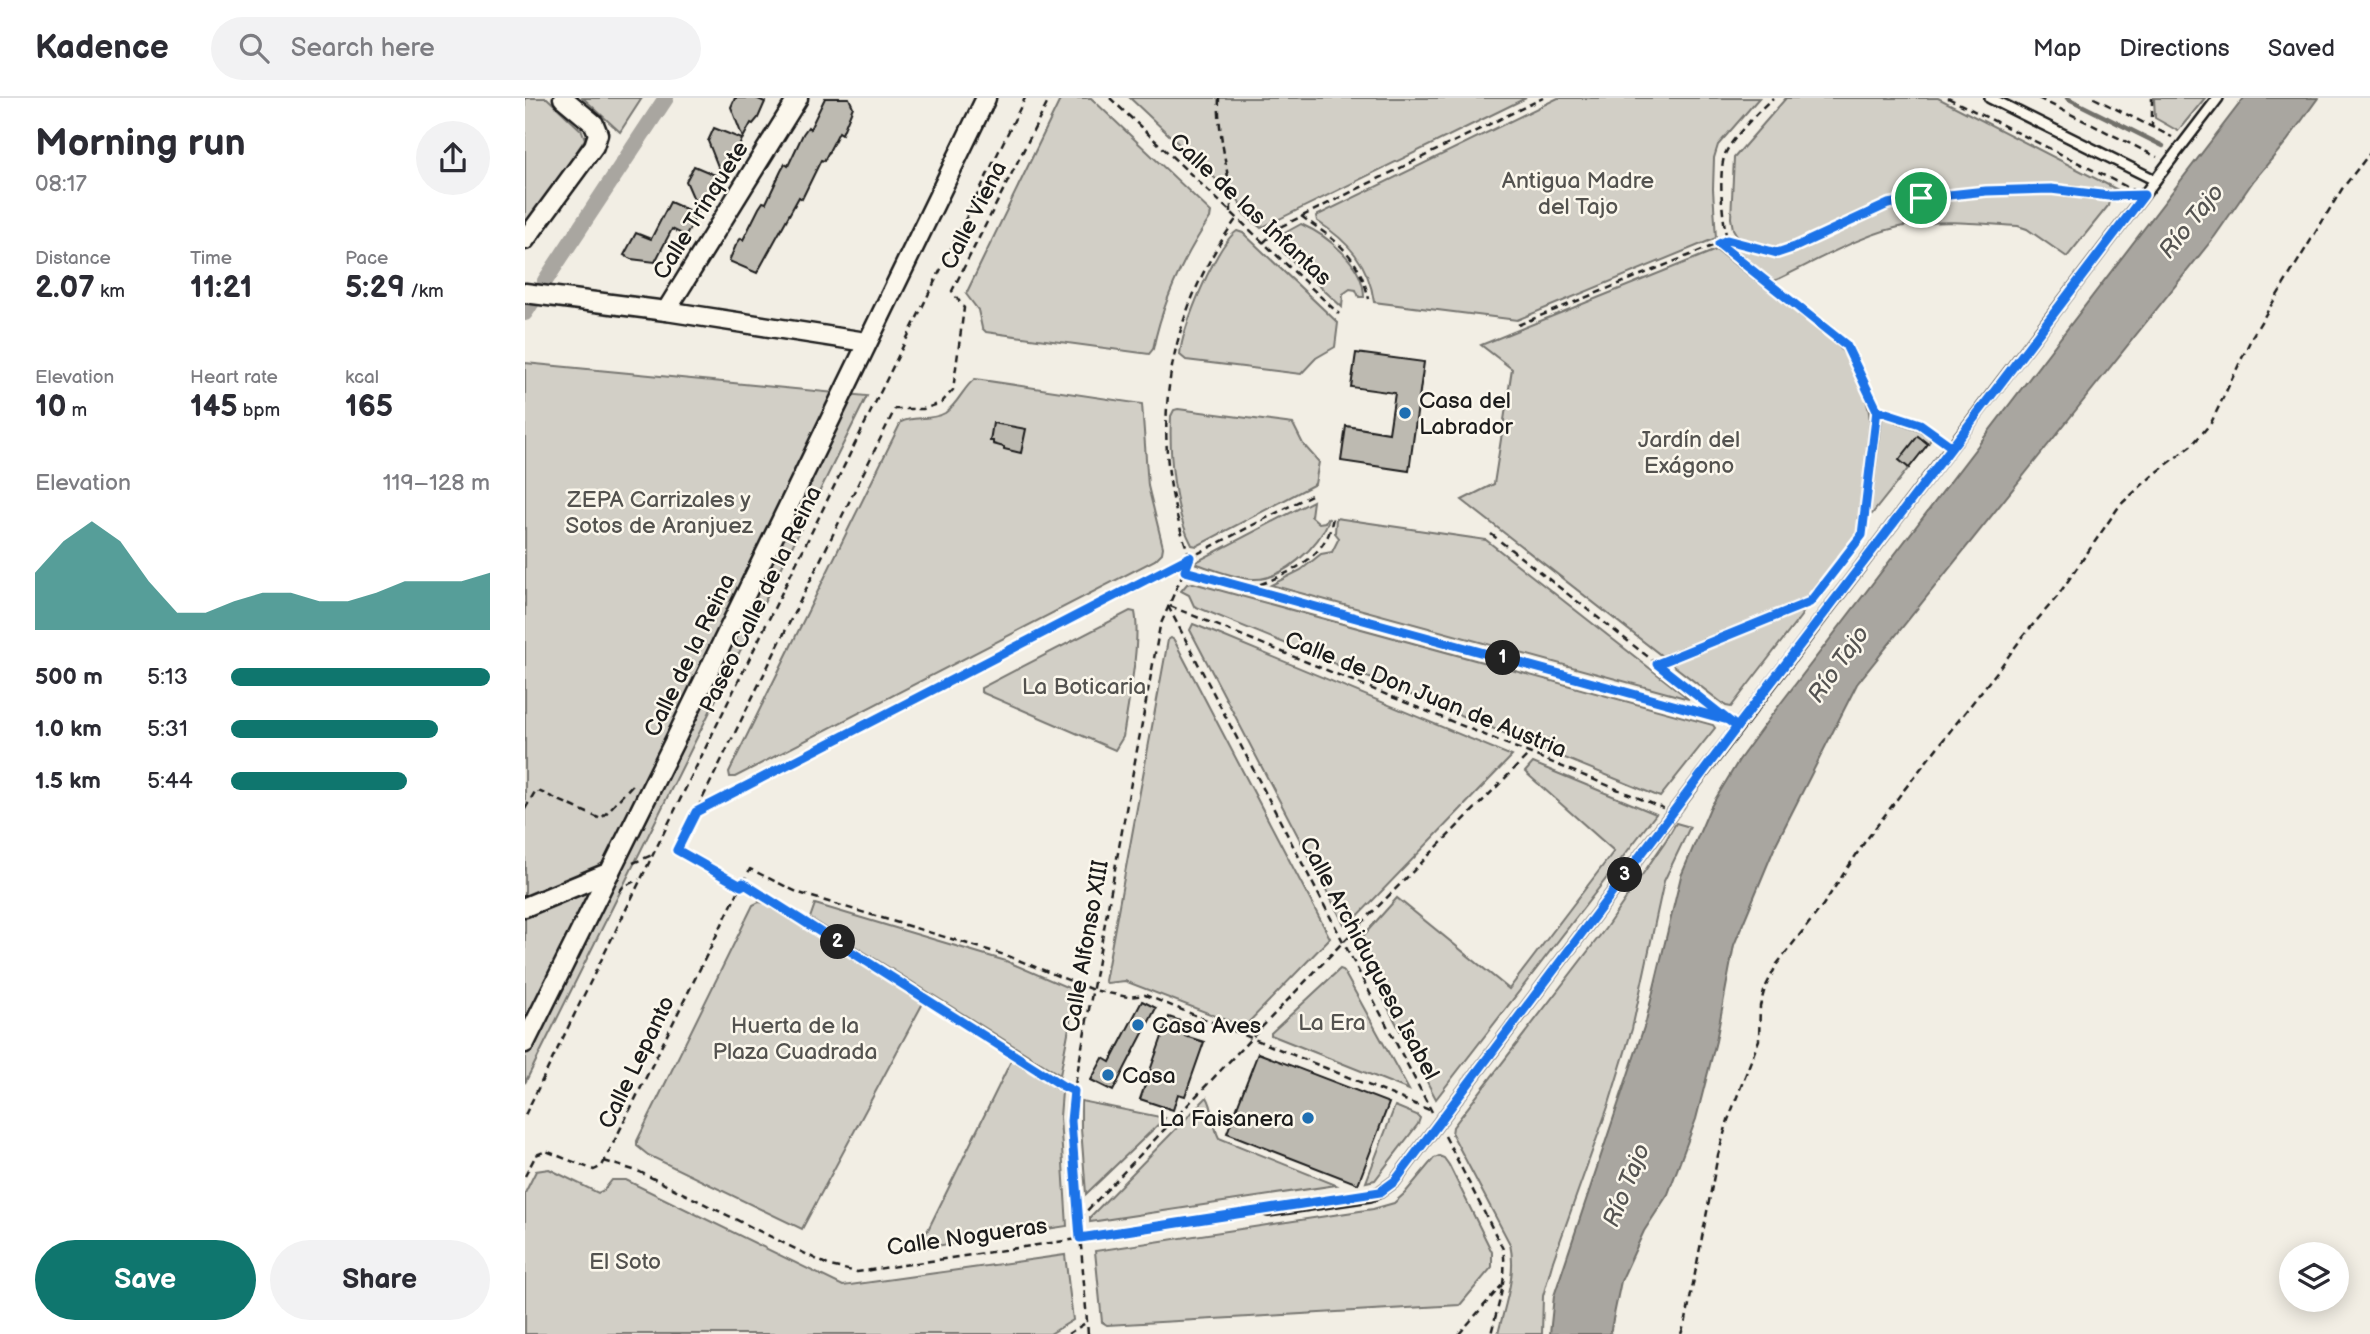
<!DOCTYPE html>
<html lang="en">
<head>
<meta charset="utf-8">
<style>
  :root { --surface:#fff; --page:#f2f2f3; --text:#2b2b33; --muted:#7c7c81; --line:#e1e1e2; --accent:#0f766e }
  body { margin:0; font-family:"Balsamiq Sans",sans-serif; background:var(--page); color:var(--text); height:100vh; display:flex; flex-direction:column; font-size:26px; white-space:nowrap }
  * { box-sizing:border-box; margin:0 }
  p { font-size:23px; color:var(--muted) }
  .icon { flex:none; width:38px; height:38px; fill:none; stroke:currentColor; stroke-width:2; stroke-linecap:round; stroke-linejoin:round }
  .map { position:relative; flex:1; overflow:hidden }
  .side { display:flex; flex-direction:column; background:var(--surface); width:525px }
  .side>* { flex:none }
  .tools { position:absolute; left:1754px; top:1144px; display:grid; gap:14px }
  .tools a { display:grid; place-items:center; width:70px; height:70px; border-radius:50%; background:var(--surface); box-shadow:0 4px 18px #0003; font-size:35px }
  .pin { position:absolute; display:grid; place-items:center; width:60px; height:60px; color:#fff; margin:-30px; border:4px solid #fff; border-radius:50%; box-shadow:0 2px 7px #0007 }
  .km { position:absolute; width:35px; height:35px; margin:-18px; border-radius:50%; background:#222; color:#fff; font-size:19px; line-height:35px; text-align:center }
  .round { display:grid; place-items:center; flex:none; width:74px; height:74px; border-radius:37px; background:var(--page) }
  .headline { display:flex; align-items:center; justify-content:space-between; height:119px; padding:0 35px }
  h1 { font-size:38px; font-weight:800; line-height:52px }
  .figures { display:grid; grid-template-columns:repeat(3,1fr); gap:10px; height:119px; padding:7px 35px }
  .figures div { display:grid; align-content:center }
  .figures b { font-size:30px; font-weight:800 }
  .figures small { font-size:19px; font-weight:400 }
  .figures p { font-size:19px }
  .chart { height:196px; padding:14px 35px }
  .chart p { display:flex; justify-content:space-between }
  .chart svg { width:100%; height:126px; margin-top:7px; fill:var(--accent); opacity:.7 }
  .button { display:flex; gap:14px; margin-top:auto; padding:14px 35px }
  .button a { flex:1; height:80px; border-radius:42px; background:var(--accent); color:#fff; font-size:28px; font-weight:800; line-height:80px; text-align:center }
  .button a+a { background:var(--page); color:var(--text) }
  ul { padding:0 35px; list-style:none; font-size:23px }
  li { display:grid; grid-template-columns:112px 84px 1fr; align-items:center; height:52px }
  li i { height:18px; border-radius:9px; background:var(--accent) }
  header { display:flex; align-items:center; gap:42px; box-sizing:border-box; height:98px; padding:0 35px; background:var(--surface); border-bottom:2px solid var(--line) }
  header strong { font-size:33px }
  nav { display:flex; gap:38px; margin-inline-start:auto; font-size:24px }
  .search { width:490px; height:63px; background:var(--page); display:flex; align-items:center; gap:18px; box-sizing:border-box; padding:0 24px; border-radius:38px; color:var(--muted); font-size:26px }
  main { display:flex; flex:1; min-height:0 }
  .map>svg:first-child { display:block }
  .green { fill:#d2cfc6; stroke:#777671; stroke-width:2 }
  .water { fill:#a9a6a0; stroke:#716f6b; stroke-width:2 }
  .lines { fill:none; stroke-linecap:round; stroke-linejoin:round }
  .stream { stroke:#716f6b; stroke-width:4.5 }
  .canal { stroke:#a9a6a0; stroke-width:16 }
  .building { fill:#bdbab1; stroke:#1c1c1c; stroke-width:2 }
  .lane-casing { stroke:#1c1c1c; stroke-width:14 }
  .street-casing { stroke:#1c1c1c; stroke-width:23 }
  .path { stroke:#1c1c1c; stroke-width:2.5; stroke-dasharray:7 5; stroke-linecap:butt }
  .lane { stroke:#fbf7ec; stroke-width:9 }
  .street { stroke:#fbf7ec; stroke-width:18 }
  .route-casing { stroke:#fff; stroke-width:14 }
  .route { stroke:#1a73e8; stroke-width:9 }
  .poi-dot { fill:#1f6fb2; stroke:#fbf7ec; stroke-width:2.5 }
  .labels { text-anchor:middle; stroke-width:5; stroke-linejoin:round; paint-order:stroke }
  .park-label { font-size:23px; fill:#53524f; stroke:#fbf7ec }
  .street-label { font-size:23px; fill:#1c1c1c; stroke:#fbf7ec }
  .poi-label { font-size:23px; fill:#1c1c1c; stroke:#fbf7ec; text-anchor:start }
  .water-label { font-size:24px; font-style:italic; fill:#545351; stroke:#fbf7ec }
</style>
</head>
<body>
<header>
<strong>Kadence</strong>
<div class="search"><svg class="icon" aria-label="search" viewBox="0 0 24 24"><circle cx="10" cy="10" r="6"/><path d="M15 15l6 6"/></svg>Search here</div>
<nav><a>Map</a><a>Directions</a><a>Saved</a></nav>
</header>
<main>
<section class="side">
<div class="headline"><div><h1>Morning run</h1><p>08:17</p></div><a class="round"><svg class="icon" aria-label="share" viewBox="0 0 24 24"><path d="M12 15V3M7 8l5-5 5 5M5 13v7h14v-7"/></svg></a></div>
<div class="figures">
<div><p>Distance</p><b>2.07<small> km</small></b></div>
<div><p>Time</p><b>11:21</b></div>
<div><p>Pace</p><b>5:29<small> /km</small></b></div>
</div>
<div class="figures">
<div><p>Elevation</p><b>10<small> m</small></b></div>
<div><p>Heart rate</p><b>145<small> bpm</small></b></div>
<div><p>kcal</p><b>165</b></div>
</div>
<div class="chart"><p><span>Elevation</span>119–128 m</p>
<svg viewBox="0 0 160 44" preserveAspectRatio="none"><path d="M0 44V24L10 13L20 6L30 13L40 27L50 38L60 38L70 34L80 31L90 31L100 34L110 34L120 31L130 27L140 27L150 27L160 24V44z"/></svg>
</div>
<ul>
<li><b>500 m</b>5:13<i style="width:100%"></i></li>
<li><b>1.0 km</b>5:31<i style="width:80%"></i></li>
<li><b>1.5 km</b>5:44<i style="width:68%"></i></li>
</ul>
<div class="button"><a>Save</a><a>Share</a></div>
</section>
<div class="map">
<svg width="1845" height="1236" viewBox="0 0 1845 1236">
  <rect width="100%" height="100%" fill="#f2eee4"/>
  <filter id="ink" filterUnits="userSpaceOnUse"><feTurbulence type="fractalNoise" baseFrequency=".0143" numOctaves="2"/><feDisplacementMap in="SourceGraphic" scale="14" xChannelSelector="R" yChannelSelector="G"/><feConvolveMatrix kernelMatrix="1 2 1 2 8 2 1 2 1" color-interpolation-filters="sRGB"/></filter>
  <g filter="url(#ink)">
    <g class="green">
      <polygon points="0,0 22,0 57,33 60,41 0,132"/>
      <polygon points="58,0 117,0 95,34"/>
      <path d="M536 0H566L686 114 685 120C658 160 638 203 628 251L624 256 461 234 457 230 453 212 441 196Z"/>
      <polygon points="605,0 1001,0 736,130 717,114 714,103"/>
      <path d="M1033 0H1234L1193 47 1189 60 1188 91 1191 140 992 222 849 204C844 166 823 143 792 123L791 118Z"/>
      <polygon points="1261,0 1413,0 1591,91 1576,95 1527,89 1460,91 1396,98 1363,105 1270,146 1253,152 1242,151 1214,141 1208,131 1206,120 1209,60"/>
      <polygon points="1629,0 1680,0 1653,33 1630,20"/>
      <path d="M1529 94 1580 101 1584 103 1583 108 1542 159 1502 131 1493 128C1457 126 1420 121 1384 127 1339 134 1290 164 1249 183L1208 151 1209 148H1218L1251 158 1270 152 1363 109 1438 97Z"/>
      <path d="M776 126C803 138 839 166 839 199H834L831 192 825 191 818 196 817 209 758 154V136Z"/>
      <path d="M712 133 718 135 813 225 810 249 791 260 776 276 661 262 655 257C656 232 691 147 712 133Z"/>
      <path d="M1191 152 1307 241C1327 261 1343 294 1345 323L1332 437 1286 498 1137 558 937 402 969 386 987 271 956 247Z"/>
      <polygon points="0,265 342,298 0,985"/>
      <path d="M450 281 617 306 623 388 638 449 637 455 630 462 210 679H205L204 674 376 324C389 318 406 323 420 315 433 306 440 287 450 281Z"/>
      <path d="M653 311 768 326 778 346 794 364 790 386 672 448 667 447C649 414 644 356 646 318L649 312Z"/>
      <polygon points="1360,320 1395,333 1405,339 1405,343 1347,416 1345,414 1357,321"/>
      <path d="M788 403 786 418 794 425 800 424 802 420 804 421C795 448 757 483 727 481 710 481 686 470 669 465Z"/>
      <polygon points="811,420 961,442 1164,601 746,487 776,472 796,456 807,454 814,440 810,435"/>
      <polygon points="668,485 1188,627 1190,630 1135,699 669,508 664,497 656,493 662,486"/>
      <path d="M605 513 610 514C616 544 603 606 598 639L590 652 456 594V590Z"/>
      <polygon points="1274,514 1277,516 1276,518 1206,609 1201,608 1148,567 1150,564"/>
      <polygon points="668,526 693,536 987,658 828,823 819,826 665,532"/>
      <polygon points="646,540 649,542 805,840 719,929 600,883 582,885 580,883 643,542"/>
      <polygon points="1008,665 1131,716 911,1001 830,847 872,800 984,891 1089,753 1000,674"/>
      <path d="M1151 725 1165 729 1139 783 1107 931 1084 1006 1028 1163 1018 1198 1017 1236H973C980 1206 992 1176 985 1146L927 1036 928 1029 1080 831 1141 742Z"/>
      <polygon points="234,804 240,805 398,905 277,1131 123,1057 112,1048 112,1043 228,807"/>
      <polygon points="290,806 481,863 551,893 535,977 285,820"/>
      <polygon points="815,871 818,872 884,992 746,937 746,935"/>
      <polygon points="487,961 537,994 535,1019 542,1128 398,1150 396,1146"/>
      <path d="M682 999C690 1012 687 1027 694 1040L811 1087 565 1124V1119Z"/>
      <polygon points="556,1003 640,1020 561,1096 556,1030"/>
      <polygon points="870,1008 892,1017 895,1020 893,1026 850,1082 841,1084"/>
      <polygon points="914,1058 919,1060 924,1067 967,1154 967,1169 935,1207 582,1227 577,1224 570,1153 848,1111 869,1105 880,1095 909,1060"/>
      <polygon points="24,1071 73,1095 79,1092 87,1082 101,1082 318,1188 540,1157 548,1222 525,1236 0,1236 0,1095 11,1073"/>
    </g>
    <polygon class="water" points="1719,0 1793,0 1762,43 1729,82 1690,138 1332,586 1251,746 1209,847 1191,943 1171,1021 1143,1096 1119,1133 1096,1183 1085,1236 1025,1236 1029,1198 1121,923 1156,778 1185,710 1214,662 1246,618"/>
    <g class="lines">
      <polyline class="stream" points="1542,0 1638,48"/>
      <g class="canal">
        <polyline points="20,183 141,0"/>
        <polyline points="0,215 7,204"/>
      </g>
    </g>
    <g class="building">
      <polygon points="210,0 231,0 240,4 233,20 228,26 226,25 218,40 206,9"/>
      <polygon points="300,0 324,0 328,9 317,36 314,34 299,63 296,62 277,101 274,99 232,175 204,163 211,147 216,140 218,142 234,110 238,104 241,105 256,73 260,66 263,68 278,36 283,29 285,31"/>
      <polygon points="189,30 217,41 212,54 206,64 203,62 196,76 183,43"/>
      <polygon points="169,68 195,79 188,94 183,101 180,99 174,113 161,83"/>
      <polygon points="145,104 172,116 161,138 147,131 130,164 106,161 99,157 111,135 126,141"/>
      <polygon points="831,255 899,264 884,373 816,363 821,328 864,335 870,295 826,289"/>
      <polygon points="468,325 501,331 496,355 479,351 479,349 468,346 468,343 465,343"/>
      <polygon points="1393,338 1403,346 1384,370 1374,362"/>
      <polygon points="617,903 631,910 588,993 566,982 578,960 585,964"/>
      <polygon points="644,919 664,926 660,938 679,944 660,998 653,996 648,1012 615,1001"/>
      <polygon points="733,955 864,1005 833,1086 702,1035"/>
    </g>
    <g class="lines">
      <g class="lane-casing">
        <g id="lane">
          <polyline points="1465,0 1630,82"/>
          <polyline points="743,1113 845,1098 855,1094 870,1083 1148,714 1693,0"/>
        </g>
      </g>
      <g class="street-casing">
        <g id="street">
          <polyline points="0,142 69,48 73,36 69,26 38,0"/>
          <polyline points="0,195 141,213 341,244"/>
          <polyline points="141,213 273,0"/>
          <polyline points="0,809 85,774"/>
          <polyline points="0,945 151,640 461,0"/>
        </g>
      </g>
      <g class="path">
        <polyline points="585,0 814,216"/>
        <path d="M694 0C692 38 706 76 706 114"/>
        <polyline points="1423,0 1608,92"/>
        <polyline points="1513,0 1632,59"/>
        <polyline points="1569,0 1647,39"/>
        <polyline points="1627,0 1627,28"/>
        <path d="M776 118C813 144 833 156 844 201"/>
        <polyline points="1202,142 1252,155 1270,149 1363,106 1396,100 1461,93 1526,91 1584,98 1605,98"/>
        <polyline points="738,145 755,129 1018,0"/>
        <path d="M993 227 1202 142C1198 123 1192 72 1201 54 1207 41 1236 10 1248 0"/>
        <polyline points="1353,312 1395,326 1419,343"/>
        <polyline points="966,436 1200,619"/>
        <polyline points="660,473 1204,622"/>
        <path d="M724 490C751 481 786 468 801 441 805 436 806 427 808 420"/>
        <polyline points="643,508 907,1014"/>
        <polyline points="645,508 1138,710"/>
        <polyline points="1132,566 1285,504 1337,437 1352,311 1325,252 1194,146"/>
        <polyline points="0,711 11,692 76,721 108,686"/>
        <polyline points="172,714 788,396"/>
        <polyline points="108,765 127,757"/>
        <polyline points="218,785 225,771 274,795 483,858 568,892 603,899 620,897 907,1013"/>
        <polyline points="218,785 538,988 549,993"/>
        <polyline points="216,788 152,752 370,311 398,311 416,305 428,292 439,210 427,193 525,0"/>
        <polyline points="94,794 98,789 114,781"/>
        <polyline points="0,1017 500,0"/>
        <path d="M920 1038 978 1151C983 1181 973 1207 966 1236"/>
        <polyline points="79,1063 115,1074 305,1168 332,1174 733,1114"/>
        <polyline points="0,1078 11,1057 21,1053 69,1072 77,1068 216,788"/>
        <polyline points="554,1121 818,844 1005,655"/>
        <polyline points="543,1236 562,1224"/>
        <path d="M563 1236 546 1023 547 1003 635 528 665 459C621 344 639 219 712 120"/>
        <polyline points="934,1236 977,1187"/>
        <polyline points="1156,1236 1161,1222 1193,1057 1203,1022 1234,942 1235,908 1240,890 1252,866 1298,807 1339,745 1375,697 1474,571 1499,537 1532,499 1595,407 1626,379 1668,346 1686,325 1728,237 1817,91 1845,55"/>
      </g>
      <use href="#lane" class="lane"/>
      <use href="#street" class="street"/>
    </g>
  </g>
  <g class="lines" filter="url(#ink)">
    <g class="route-casing">
      <polyline id="route" points="1396,100 1363,106 1270,149 1252,155 1202,142 1194,146 1321,247 1352,312 1395,326 1427,349 1212,629 1203,622 660,473 665,459 171,714 152,752 216,788 218,785 538,988 549,993 546,1023 555,1140 855,1094 870,1083 1212,629 1203,622 1132,566 1285,504 1337,437 1352,312 1395,326 1427,349 1619,97 1584,98 1526,91 1461,93 1396,100"/>
    </g>
    <use href="#route" class="route"/>
  </g>
  <g class="poi-dot">
    <circle cx="880" cy="315" r="7"/>
    <circle cx="613" cy="927" r="7"/>
    <circle cx="583" cy="977" r="7"/>
    <circle cx="783" cy="1020" r="7"/>
  </g>
  <g class="labels">
    <g class="park-label">
      <text x="1053" y="90">Antigua Madre<tspan x="1053" dy="26">del Tajo</tspan></text>
      <text x="1164" y="349">Jardín del<tspan x="1164" dy="26">Exágono</tspan></text>
      <text x="134" y="409">ZEPA Carrizales y<tspan x="134" dy="26">Sotos de Aranjuez</tspan></text>
      <text x="559" y="596">La Boticaria</text>
      <text x="807" y="932">La Era</text>
      <text x="270" y="935">Huerta de la<tspan x="270" dy="26">Plaza Cuadrada</tspan></text>
      <text x="100" y="1171">El Soto</text>
    </g>
    <g class="street-label">
      <text transform="translate(726 111) rotate(43)" y="8">Calle de las Infantas</text>
      <text transform="translate(175 112) rotate(-58)" y="8">Calle Trinquete</text>
      <text transform="translate(448 117) rotate(-63)" y="8">Calle Viena</text>
      <text transform="translate(235 501) rotate(-64)" y="8">Paseo Calle de la Reina</text>
      <text transform="translate(164 557) rotate(-64)" y="8">Calle de la Reina</text>
      <text transform="translate(901 596) rotate(22)" y="8">Calle de Don Juan de Austria</text>
      <text transform="translate(560 848) rotate(-80)" y="8">Calle Alfonso XIII</text>
      <text transform="translate(845 860) rotate(62)" y="8">Calle Archiduquesa Isabel</text>
      <text transform="translate(111 964) rotate(-64)" y="8">Calle Lepanto</text>
      <text transform="translate(442 1138) rotate(-8)" y="8">Calle Nogueras</text>
    </g>
    <g class="poi-label">
      <text x="894" y="310">Casa del<tspan x="894" dy="26">Labrador</tspan></text>
      <text x="627" y="935">Casa Aves</text>
      <text x="597" y="985">Casa</text>
      <text x="769" y="1028" text-anchor="end">La Faisanera</text>
    </g>
    <g class="water-label">
      <text transform="translate(1666 123) rotate(-51)" y="8">Río Tajo</text>
      <text transform="translate(1313 566) rotate(-55)" y="8">Río Tajo</text>
      <text transform="translate(1101 1087) rotate(-68)" y="8">Río Tajo</text>
    </g>
  </g>
</svg>
<div class="tools">
<a><svg class="icon" aria-label="layers" viewBox="0 0 24 24"><path d="M12 4l9 5-9 5-9-5zM3 14l9 5 9-5"/></svg></a>
</div>
<div class="pin" style="left:1396px;top:100px;background:#1e9e55"><svg class="icon" aria-label="arrive" viewBox="0 0 24 24"><path d="M6 21V4h12l-3 4 3 4H6"/></svg></div>
<b class="km" style="left:978px;top:560px">1</b>
<b class="km" style="left:313px;top:844px">2</b>
<b class="km" style="left:1100px;top:777px">3</b>
</div>
</main>
</body>
</html>
